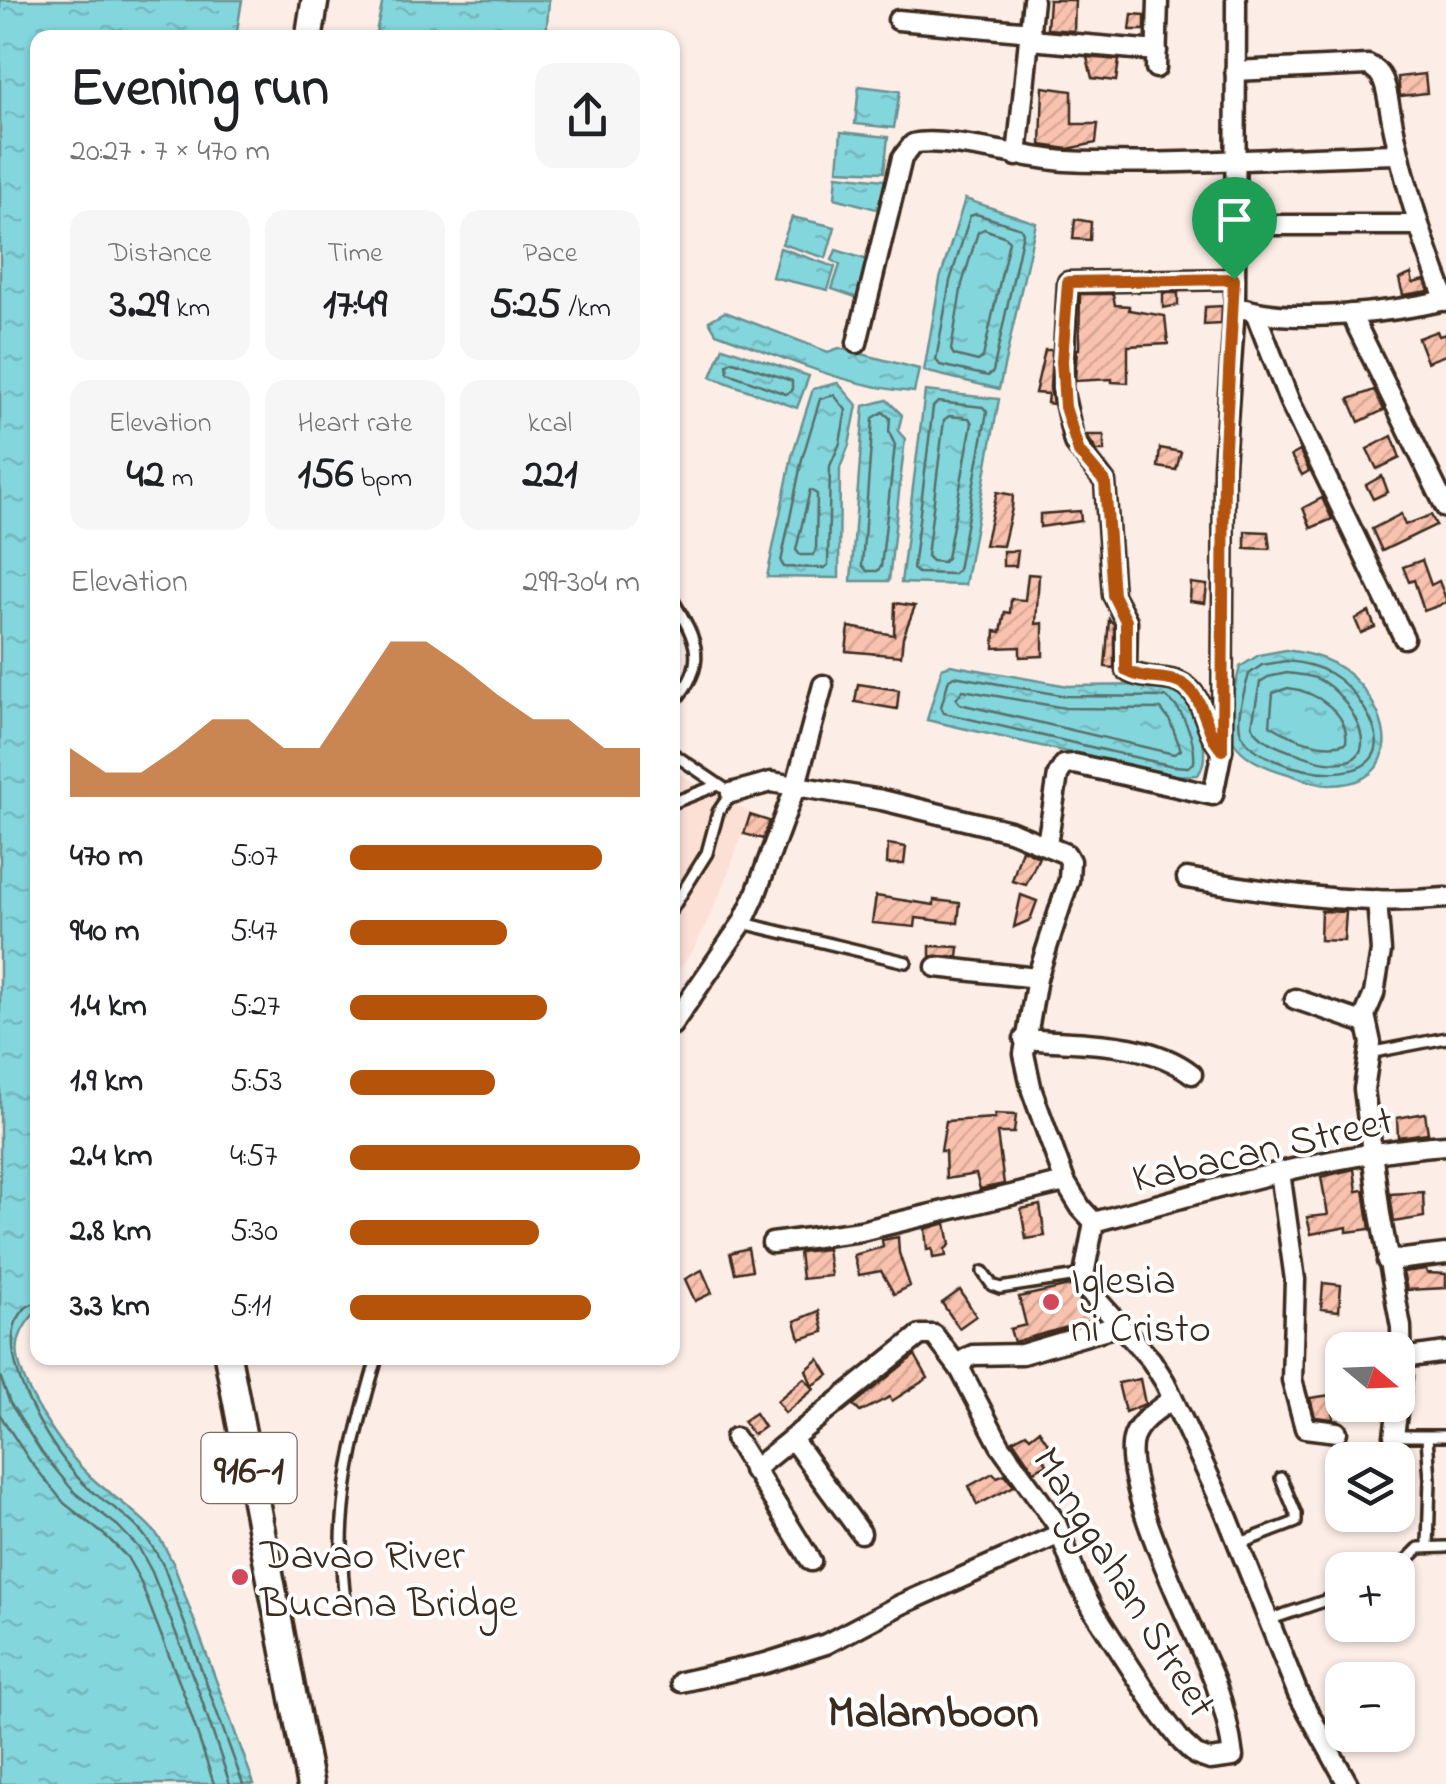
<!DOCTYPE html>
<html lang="en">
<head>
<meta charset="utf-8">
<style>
  :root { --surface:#fff; --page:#f6f6f6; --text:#202124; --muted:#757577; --accent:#b45309 }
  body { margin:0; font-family:"Indie Flower",sans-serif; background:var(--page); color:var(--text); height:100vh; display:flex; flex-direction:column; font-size:38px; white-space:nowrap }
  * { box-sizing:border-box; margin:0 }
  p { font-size:32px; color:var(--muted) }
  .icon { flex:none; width:55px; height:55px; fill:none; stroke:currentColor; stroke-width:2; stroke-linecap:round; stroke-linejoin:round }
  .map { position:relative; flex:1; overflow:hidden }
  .side { position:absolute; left:30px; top:30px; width:650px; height:1335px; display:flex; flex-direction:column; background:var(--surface); border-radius:20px; box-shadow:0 2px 8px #0004 }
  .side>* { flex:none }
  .needle { width:65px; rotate:109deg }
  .fabs { position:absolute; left:1325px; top:1332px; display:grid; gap:20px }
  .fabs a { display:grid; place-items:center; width:90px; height:90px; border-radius:20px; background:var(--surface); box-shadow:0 2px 8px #0004; font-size:50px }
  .pin { position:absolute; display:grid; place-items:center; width:85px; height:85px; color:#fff; margin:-102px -42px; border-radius:50% 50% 50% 0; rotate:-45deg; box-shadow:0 0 10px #0007 }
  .pin .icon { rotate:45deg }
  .round { display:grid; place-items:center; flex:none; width:105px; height:105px; border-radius:20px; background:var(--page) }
  .head { display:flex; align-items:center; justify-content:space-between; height:170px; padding:0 40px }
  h1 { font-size:55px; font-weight:800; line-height:75px }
  .figures { display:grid; grid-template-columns:repeat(3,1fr); gap:15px; height:170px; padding:10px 40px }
  .figures div { display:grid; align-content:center; border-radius:20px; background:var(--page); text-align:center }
  .figures b { font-size:42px; font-weight:800 }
  .figures small { font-size:28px; font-weight:400 }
  .figures p { font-size:28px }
  .chart { height:280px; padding:20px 40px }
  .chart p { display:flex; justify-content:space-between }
  .chart svg { width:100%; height:180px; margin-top:10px; fill:var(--accent); opacity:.7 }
  ul { padding:0 40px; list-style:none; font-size:32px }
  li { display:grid; grid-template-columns:160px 120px 1fr; align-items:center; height:75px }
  li i { height:25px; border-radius:12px; background:var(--accent) }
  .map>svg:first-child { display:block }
  .built { fill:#fce0d6 }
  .water { fill:url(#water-ripples); stroke:#679191; stroke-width:2.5 }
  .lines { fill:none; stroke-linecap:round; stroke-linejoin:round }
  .shore { stroke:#586f6a; stroke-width:2.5 }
  .building { fill:url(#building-hatch); stroke:#3b2a1e; stroke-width:2.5 }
  .lane-casing { stroke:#3b2a1e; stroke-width:16 }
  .street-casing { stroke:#3b2a1e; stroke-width:25 }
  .primary-casing { stroke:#3b2a1e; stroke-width:32 }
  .lane { stroke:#fff; stroke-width:9 }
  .street { stroke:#fff; stroke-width:18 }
  .primary { stroke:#fff; stroke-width:25 }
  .route-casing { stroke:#fff; stroke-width:20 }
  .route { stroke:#b45309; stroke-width:12 }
  .poi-dot { fill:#d1495b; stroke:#fff; stroke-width:4 }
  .labels { text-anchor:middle; stroke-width:8; stroke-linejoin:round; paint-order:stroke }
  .shield { fill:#fff; stroke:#766a62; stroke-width:2.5 }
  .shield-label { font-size:40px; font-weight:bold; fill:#3b2a1e }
  .street-label { font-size:42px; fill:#3b2a1e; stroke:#fff }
  .poi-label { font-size:42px; fill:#3b2a1e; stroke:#fff; text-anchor:start }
  .neighbourhood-label { font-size:45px; font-weight:bold; fill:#3b2a1e; stroke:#fff }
</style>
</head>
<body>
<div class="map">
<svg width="1446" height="1784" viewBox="0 0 1446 1784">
  <defs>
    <pattern id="water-ripples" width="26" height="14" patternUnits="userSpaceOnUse" patternTransform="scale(2.5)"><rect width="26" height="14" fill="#84d6dd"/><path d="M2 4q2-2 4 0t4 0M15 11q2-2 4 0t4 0" fill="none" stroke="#73b8bd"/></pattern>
    <pattern id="building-hatch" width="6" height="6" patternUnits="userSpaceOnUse" patternTransform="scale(2.5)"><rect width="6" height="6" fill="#f9c2ae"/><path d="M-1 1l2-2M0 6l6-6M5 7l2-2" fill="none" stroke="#d6a795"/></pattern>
  </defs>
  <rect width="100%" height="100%" fill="#fdede7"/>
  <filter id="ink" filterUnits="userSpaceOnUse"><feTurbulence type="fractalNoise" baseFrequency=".01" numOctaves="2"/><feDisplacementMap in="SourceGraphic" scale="20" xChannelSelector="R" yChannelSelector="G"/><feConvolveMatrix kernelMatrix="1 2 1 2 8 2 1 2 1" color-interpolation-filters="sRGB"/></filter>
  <g filter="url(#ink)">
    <polygon class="built" points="673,768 694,784 750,812 723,888 694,949 673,978"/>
    <g class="water">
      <path d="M0 0H242L236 37 38 38V1310C25 1322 15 1339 18 1357 23 1393 67 1456 94 1480 114 1498 135 1510 153 1530 162 1539 167 1552 173 1563L254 1784H0Z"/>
      <polygon points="383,0 549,0 546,37 375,37"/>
      <polygon points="859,86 900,91 894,128 855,124"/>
      <polygon points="841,132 888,137 884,172 838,170"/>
      <polygon points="837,175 885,180 880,210 835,198"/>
      <polygon points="965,199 1036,223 999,389 924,371 940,279"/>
      <polygon points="792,217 835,227 826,258 782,244"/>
      <polygon points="780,248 835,267 828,290 772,277"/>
      <polygon points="836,250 868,260 858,298 832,289 840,265 832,260"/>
      <path d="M725 312 828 352 839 348 919 369 914 392C846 387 780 356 716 333L709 321Z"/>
      <polygon points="723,347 809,376 797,408 711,377"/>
      <polygon points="838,383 857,405 849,445 840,468 839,578 767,577 792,456 813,389"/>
      <polygon points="925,391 999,399 965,585 901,583"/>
      <polygon points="887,400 902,415 898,431 905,439 889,581 851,581 864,406"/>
      <path d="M1286 650C1323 655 1348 665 1369 697 1397 740 1389 785 1329 785 1315 785 1299 777 1285 773 1268 768 1243 758 1234 742 1222 722 1235 688 1240 667L1259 655Z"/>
      <path d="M950 665 1068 686 1157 685C1165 687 1172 688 1179 694 1197 710 1213 754 1198 775L1172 776 927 720 942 668Z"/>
    </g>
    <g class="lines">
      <g class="shore">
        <polygon points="976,214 1021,228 1023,233 993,372 988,376 940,365 936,360 950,281 970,216"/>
        <polygon points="984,229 1006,237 1009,241 983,357 978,361 954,355 951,350 962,284 978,232"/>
        <polygon points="733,361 792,381 792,391 786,394 728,373 727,364"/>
        <polygon points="834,395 846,410 840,443 830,466 828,565 824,568 784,567 781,562 802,459 820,399"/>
        <polygon points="938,402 983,407 987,412 958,570 953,574 918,573 913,569 933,407"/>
        <polygon points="883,412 890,418 889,432 895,445 881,567 877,571 867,571 862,565 873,418"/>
        <polygon points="949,416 969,418 972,423 947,558 943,562 932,561 927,556 944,420"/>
        <polygon points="810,490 817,494 816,551 813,555 800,555 796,550"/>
        <path d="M1286 661C1321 664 1343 676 1362 705 1425 800 1265 779 1242 735 1234 720 1245 690 1249 674L1262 665Z"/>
        <path d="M1287 673C1300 675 1314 675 1325 683 1353 701 1391 769 1327 762 1315 761 1301 754 1289 751 1275 746 1258 739 1252 725L1260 682 1268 677Z"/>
        <path d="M954 676 1066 696 1166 697C1184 709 1196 742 1194 763L1188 767 1173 766 944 713 941 707 949 679Z"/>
        <path d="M1288 688C1315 691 1350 713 1346 743 1323 751 1291 738 1270 725L1273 693Z"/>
        <polygon points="963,690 1065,708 1161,709 1170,721 1181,750 1174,754 960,704 956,699"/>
        <path d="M38 1303C25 1304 22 1312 16 1322 0 1367 52 1452 84 1484 96 1497 114 1506 127 1518 144 1532 154 1548 164 1567L243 1784"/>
        <polyline points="0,1376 10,1403 42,1453 75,1493 118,1526 139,1548 152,1572 199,1692 230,1784"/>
        <polyline points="0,1415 30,1461 64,1503 108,1538 127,1557 139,1578 185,1697 214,1784"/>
      </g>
    </g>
    <g class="building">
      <polygon points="1049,0 1075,0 1074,31 1047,29"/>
      <polygon points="1132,14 1145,15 1145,30 1130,30"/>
      <polygon points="1087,57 1119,60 1116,81 1092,78"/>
      <polygon points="1425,74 1427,93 1400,96 1398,77"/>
      <polygon points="1043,87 1072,91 1072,124 1098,124 1096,143 1068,149 1041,145"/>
      <polygon points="1075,219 1091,222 1090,240 1073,239"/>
      <polygon points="1411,274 1413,283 1425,280 1429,291 1403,295 1399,279"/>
      <polygon points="1163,293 1178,293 1178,305 1163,308"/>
      <polygon points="1080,294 1113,294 1115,305 1129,306 1129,310 1165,316 1168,344 1128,346 1128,383 1112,382 1112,379 1075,381 1077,349 1079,349"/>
      <polygon points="1222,306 1221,324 1204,325 1205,307"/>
      <polygon points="1437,331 1439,336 1446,334 1446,355 1427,362 1418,338"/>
      <polygon points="1045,350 1052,350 1050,388 1053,404 1047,403 1048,394 1035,393"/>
      <polygon points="1374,390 1384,410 1359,422 1349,399"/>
      <polygon points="1086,435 1104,435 1104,451 1097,451"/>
      <polygon points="1392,436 1400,458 1377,469 1367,449"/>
      <polygon points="1160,448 1181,452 1176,470 1158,467"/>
      <polygon points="1300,451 1309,471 1302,475 1291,456"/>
      <polygon points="1382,476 1388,492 1373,499 1366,485"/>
      <polygon points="997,492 1013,495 1012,508 1003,546 985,545"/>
      <polygon points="1322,498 1332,519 1311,528 1303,508"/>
      <polygon points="1080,511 1081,521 1040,527 1040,514"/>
      <polygon points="1401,514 1405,525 1431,515 1436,525 1382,551 1372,529"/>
      <polygon points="1245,531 1268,532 1270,549 1245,548"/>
      <polygon points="1003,551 1018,551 1016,566 1003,566"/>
      <polygon points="1422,560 1431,585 1439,581 1446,599 1446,603 1424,611 1414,580 1409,582 1403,567"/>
      <polygon points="1028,574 1039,575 1036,624 1043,623 1043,656 1020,657 1020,647 994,648 995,631 1001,632 1005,612 1010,613 1011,599 1025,600"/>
      <polygon points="1191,583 1207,585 1205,603 1190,601"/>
      <polygon points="895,603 915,606 903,637 901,656 846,651 849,627 894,635"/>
      <polygon points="1369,612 1375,627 1361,633 1355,619"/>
      <polygon points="1109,619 1114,624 1114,668 1105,667"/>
      <polygon points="858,684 899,690 897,709 855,702"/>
      <polygon points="750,815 769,821 763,839 744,834"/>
      <polygon points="888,844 906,847 904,864 887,864"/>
      <polygon points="1022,849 1039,857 1026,885 1012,881"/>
      <polygon points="1021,895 1037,901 1030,920 1014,927"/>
      <polygon points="876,896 934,905 934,900 960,903 958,923 916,918 915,927 872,923"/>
      <polygon points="1321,911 1346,912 1344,941 1320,940"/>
      <polygon points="930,946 959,947 958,957 930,956"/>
      <polygon points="1425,1113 1428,1133 1398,1137 1397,1118"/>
      <polygon points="995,1114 1016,1115 1014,1133 997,1133 1004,1184 980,1189 976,1174 946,1179 945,1151 941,1151 946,1121 995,1118"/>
      <polygon points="1354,1169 1357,1191 1364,1190 1370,1229 1347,1232 1347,1227 1311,1234 1307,1217 1328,1215 1321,1177"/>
      <polygon points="1423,1192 1424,1217 1394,1222 1390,1194"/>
      <polygon points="1040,1205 1045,1236 1026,1239 1021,1209"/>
      <polygon points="946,1223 950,1245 945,1249 946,1256 933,1258 932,1249 927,1250 925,1229"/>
      <polygon points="898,1237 899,1253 910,1286 894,1294 881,1271 859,1275 854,1255 883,1247 882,1240"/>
      <polygon points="748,1248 752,1270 735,1273 730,1253"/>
      <polygon points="827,1249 831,1276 802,1279 799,1252"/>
      <polygon points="1426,1269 1427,1273 1446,1274 1446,1288 1407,1290 1403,1272"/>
      <polygon points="702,1270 712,1293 695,1301 685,1279"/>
      <polygon points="1323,1283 1341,1285 1339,1311 1321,1309"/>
      <polygon points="1074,1285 1084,1311 1089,1310 1096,1319 1014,1342 1010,1329 1026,1325 1019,1297"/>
      <polygon points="960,1290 976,1316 959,1328 942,1303"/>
      <polygon points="819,1311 824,1332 800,1339 795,1321"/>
      <polygon points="915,1355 928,1378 892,1401 890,1397 860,1412 853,1405"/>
      <polygon points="819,1359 829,1375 812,1386 806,1370"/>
      <polygon points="804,1378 814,1389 785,1413 777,1401"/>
      <polygon points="1140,1379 1145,1404 1125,1412 1118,1383"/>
      <polygon points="1331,1395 1333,1419 1315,1417 1310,1398"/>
      <polygon points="755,1413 764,1427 753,1435 743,1421"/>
      <polygon points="1039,1430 1053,1451 1043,1457 1047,1464 1034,1471 1013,1440 1026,1433 1030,1437"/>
      <polygon points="993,1473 997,1477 1005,1474 1014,1486 977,1505 969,1486"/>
    </g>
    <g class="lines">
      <g class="lane-casing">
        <g id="lane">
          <path d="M672 599C698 642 709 663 672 704"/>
          <polyline points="672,753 731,793 718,812 707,853 672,909"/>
          <polyline points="672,803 718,785"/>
          <polyline points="743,923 906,962"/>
          <polyline points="1369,1053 1446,1038"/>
          <polyline points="983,1272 992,1285 1000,1288 1084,1275"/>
          <polyline points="1394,1436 1446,1436"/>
          <polyline points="1427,1437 1430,1479 1428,1546"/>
          <polyline points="1238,1544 1296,1522 1296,1514 1281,1478"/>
          <polyline points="1397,1570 1419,1548 1446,1547"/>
          <path d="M345 1600C334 1516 353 1438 377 1358"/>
          <polyline points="1268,1620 1342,1595"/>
        </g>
      </g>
      <g class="street-casing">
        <g id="street">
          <polyline points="898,20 1031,32"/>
          <polyline points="1030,40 1157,51"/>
          <polyline points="1156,68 1158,0"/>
          <path d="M1235 71 1368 65C1385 73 1386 88 1389 104 1401 173 1421 237 1446 301"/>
          <polyline points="1017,156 1033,0"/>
          <polyline points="1233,225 1417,225"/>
          <path d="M1245 309C1296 324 1393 312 1446 300"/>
          <polyline points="1255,312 1289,400 1404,638"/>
          <polyline points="1351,314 1446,508"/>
          <path d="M857 343 902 158 913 144C943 136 1028 159 1066 161 1175 166 1287 157 1397 154"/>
          <path d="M1222 750C1205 733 1206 702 1187 687 1170 674 1144 682 1126 670L1127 621 1113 595 1105 482 1074 442 1062 388 1068 282 1234 279"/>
          <polyline points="731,793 771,782 882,800 1010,831 1066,854 1070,861 1069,880 1037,978 1024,1054 1032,1091 1065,1182 1081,1208 1094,1222"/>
          <polyline points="1047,844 1058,775 1064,765 1075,764 1213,795 1222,750 1224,466 1235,306 1236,0"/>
          <path d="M1187 878C1273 893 1359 906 1446 898"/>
          <polyline points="1377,900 1381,951 1374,994 1365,1015 1371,1043 1364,1089 1380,1214 1401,1327 1402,1376 1394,1436"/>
          <polyline points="936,967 1037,978"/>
          <polyline points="1295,999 1365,1023"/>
          <polyline points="672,1025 743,922 755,896 796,785 823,685"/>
          <path d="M1024 1039C1079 1044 1147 1039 1192 1074"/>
          <polyline points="1280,1172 1295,1280 1292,1380 1305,1428 1337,1432"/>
          <polyline points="1094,1222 1084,1275 1090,1292 1151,1360 1165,1382 1225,1511 1298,1694 1348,1784"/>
          <path d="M1094 1222C1210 1191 1326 1153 1446 1145"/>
          <polyline points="772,1243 861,1231 1065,1182"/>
          <polyline points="1387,1261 1446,1254"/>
          <polyline points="1402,1358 1446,1352"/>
          <polyline points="960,1369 965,1359 973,1355 1022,1354 1117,1326"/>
          <polyline points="735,1438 811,1561"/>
          <polyline points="792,1439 861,1533"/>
          <path d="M753 1470 920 1335H934L960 1369 1000 1445 1056 1523 1078 1581 1094 1611 1162 1716 1182 1742 1196 1755 1210 1760 1233 1757C1230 1731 1224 1707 1215 1682 1196 1633 1117 1481 1134 1436 1140 1420 1159 1409 1172 1399"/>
          <polyline points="681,1682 766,1663 826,1644 900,1605 1060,1534"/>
        </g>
      </g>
      <g class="primary-casing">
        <g id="primary">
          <polyline points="309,38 315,0"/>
          <polyline points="228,1358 310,1784"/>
        </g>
      </g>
      <use href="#lane" class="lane"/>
      <use href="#street" class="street"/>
      <use href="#primary" class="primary"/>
    </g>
  </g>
  <g class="lines" filter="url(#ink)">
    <g class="route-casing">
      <path id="route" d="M1234 279 1224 466 1222 750C1205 732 1206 703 1187 687 1170 674 1144 682 1126 670V621L1113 595 1105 482 1079 452 1065 407 1062 361 1068 282Z"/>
    </g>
    <use href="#route" class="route"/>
  </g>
  <g class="poi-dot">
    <circle cx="1051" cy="1302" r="10"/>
    <circle cx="240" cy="1577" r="10"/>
  </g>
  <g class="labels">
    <rect class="shield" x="201.5" y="1433" width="95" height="70" rx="8"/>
    <g class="shield-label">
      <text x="249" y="1482">916-1</text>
    </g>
    <g class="street-label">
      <text transform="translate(1262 1147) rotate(-13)" y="15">Kabacan Street</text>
      <text transform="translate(1126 1581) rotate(58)" y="15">Manggahan Street</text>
    </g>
    <g class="poi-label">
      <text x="1071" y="1293">Iglesia<tspan x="1071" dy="48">ni Cristo</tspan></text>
      <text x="260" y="1568">Davao River<tspan x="260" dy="48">Bucana Bridge</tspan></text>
    </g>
    <g class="neighbourhood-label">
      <text x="933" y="1726">Malamboon</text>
    </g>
  </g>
</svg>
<div class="fabs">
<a><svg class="needle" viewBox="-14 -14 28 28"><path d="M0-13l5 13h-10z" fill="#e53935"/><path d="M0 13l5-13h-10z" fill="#757577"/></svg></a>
<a><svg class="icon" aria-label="layers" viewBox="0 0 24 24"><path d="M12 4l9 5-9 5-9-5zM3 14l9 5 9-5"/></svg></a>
<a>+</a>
<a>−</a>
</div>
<div class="pin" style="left:1234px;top:279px;background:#1e9e55"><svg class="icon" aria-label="arrive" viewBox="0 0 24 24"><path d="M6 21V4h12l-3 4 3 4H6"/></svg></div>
<section class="side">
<div class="head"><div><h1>Evening run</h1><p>20:27 · 7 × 470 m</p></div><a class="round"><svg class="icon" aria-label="share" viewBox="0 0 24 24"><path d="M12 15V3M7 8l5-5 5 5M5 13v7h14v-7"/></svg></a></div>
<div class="figures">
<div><p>Distance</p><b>3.29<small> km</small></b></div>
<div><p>Time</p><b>17:49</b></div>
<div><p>Pace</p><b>5:25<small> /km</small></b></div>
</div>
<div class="figures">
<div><p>Elevation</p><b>42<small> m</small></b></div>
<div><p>Heart rate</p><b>156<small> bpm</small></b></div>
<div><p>kcal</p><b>221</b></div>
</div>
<div class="chart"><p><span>Elevation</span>299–304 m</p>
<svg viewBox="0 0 160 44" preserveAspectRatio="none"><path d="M0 44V32L10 38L20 38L30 32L40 25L50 25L60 32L70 32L80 19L90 6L100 6L110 12L120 19L130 25L140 25L150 32L160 32V44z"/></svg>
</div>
<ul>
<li><b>470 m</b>5:07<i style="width:87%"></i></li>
<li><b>940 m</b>5:47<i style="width:54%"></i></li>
<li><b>1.4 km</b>5:27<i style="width:68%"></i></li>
<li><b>1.9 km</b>5:53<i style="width:50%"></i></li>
<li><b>2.4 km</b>4:57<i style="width:100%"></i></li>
<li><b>2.8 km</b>5:30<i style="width:65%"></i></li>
<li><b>3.3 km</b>5:11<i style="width:83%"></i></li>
</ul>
</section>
</div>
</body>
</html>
